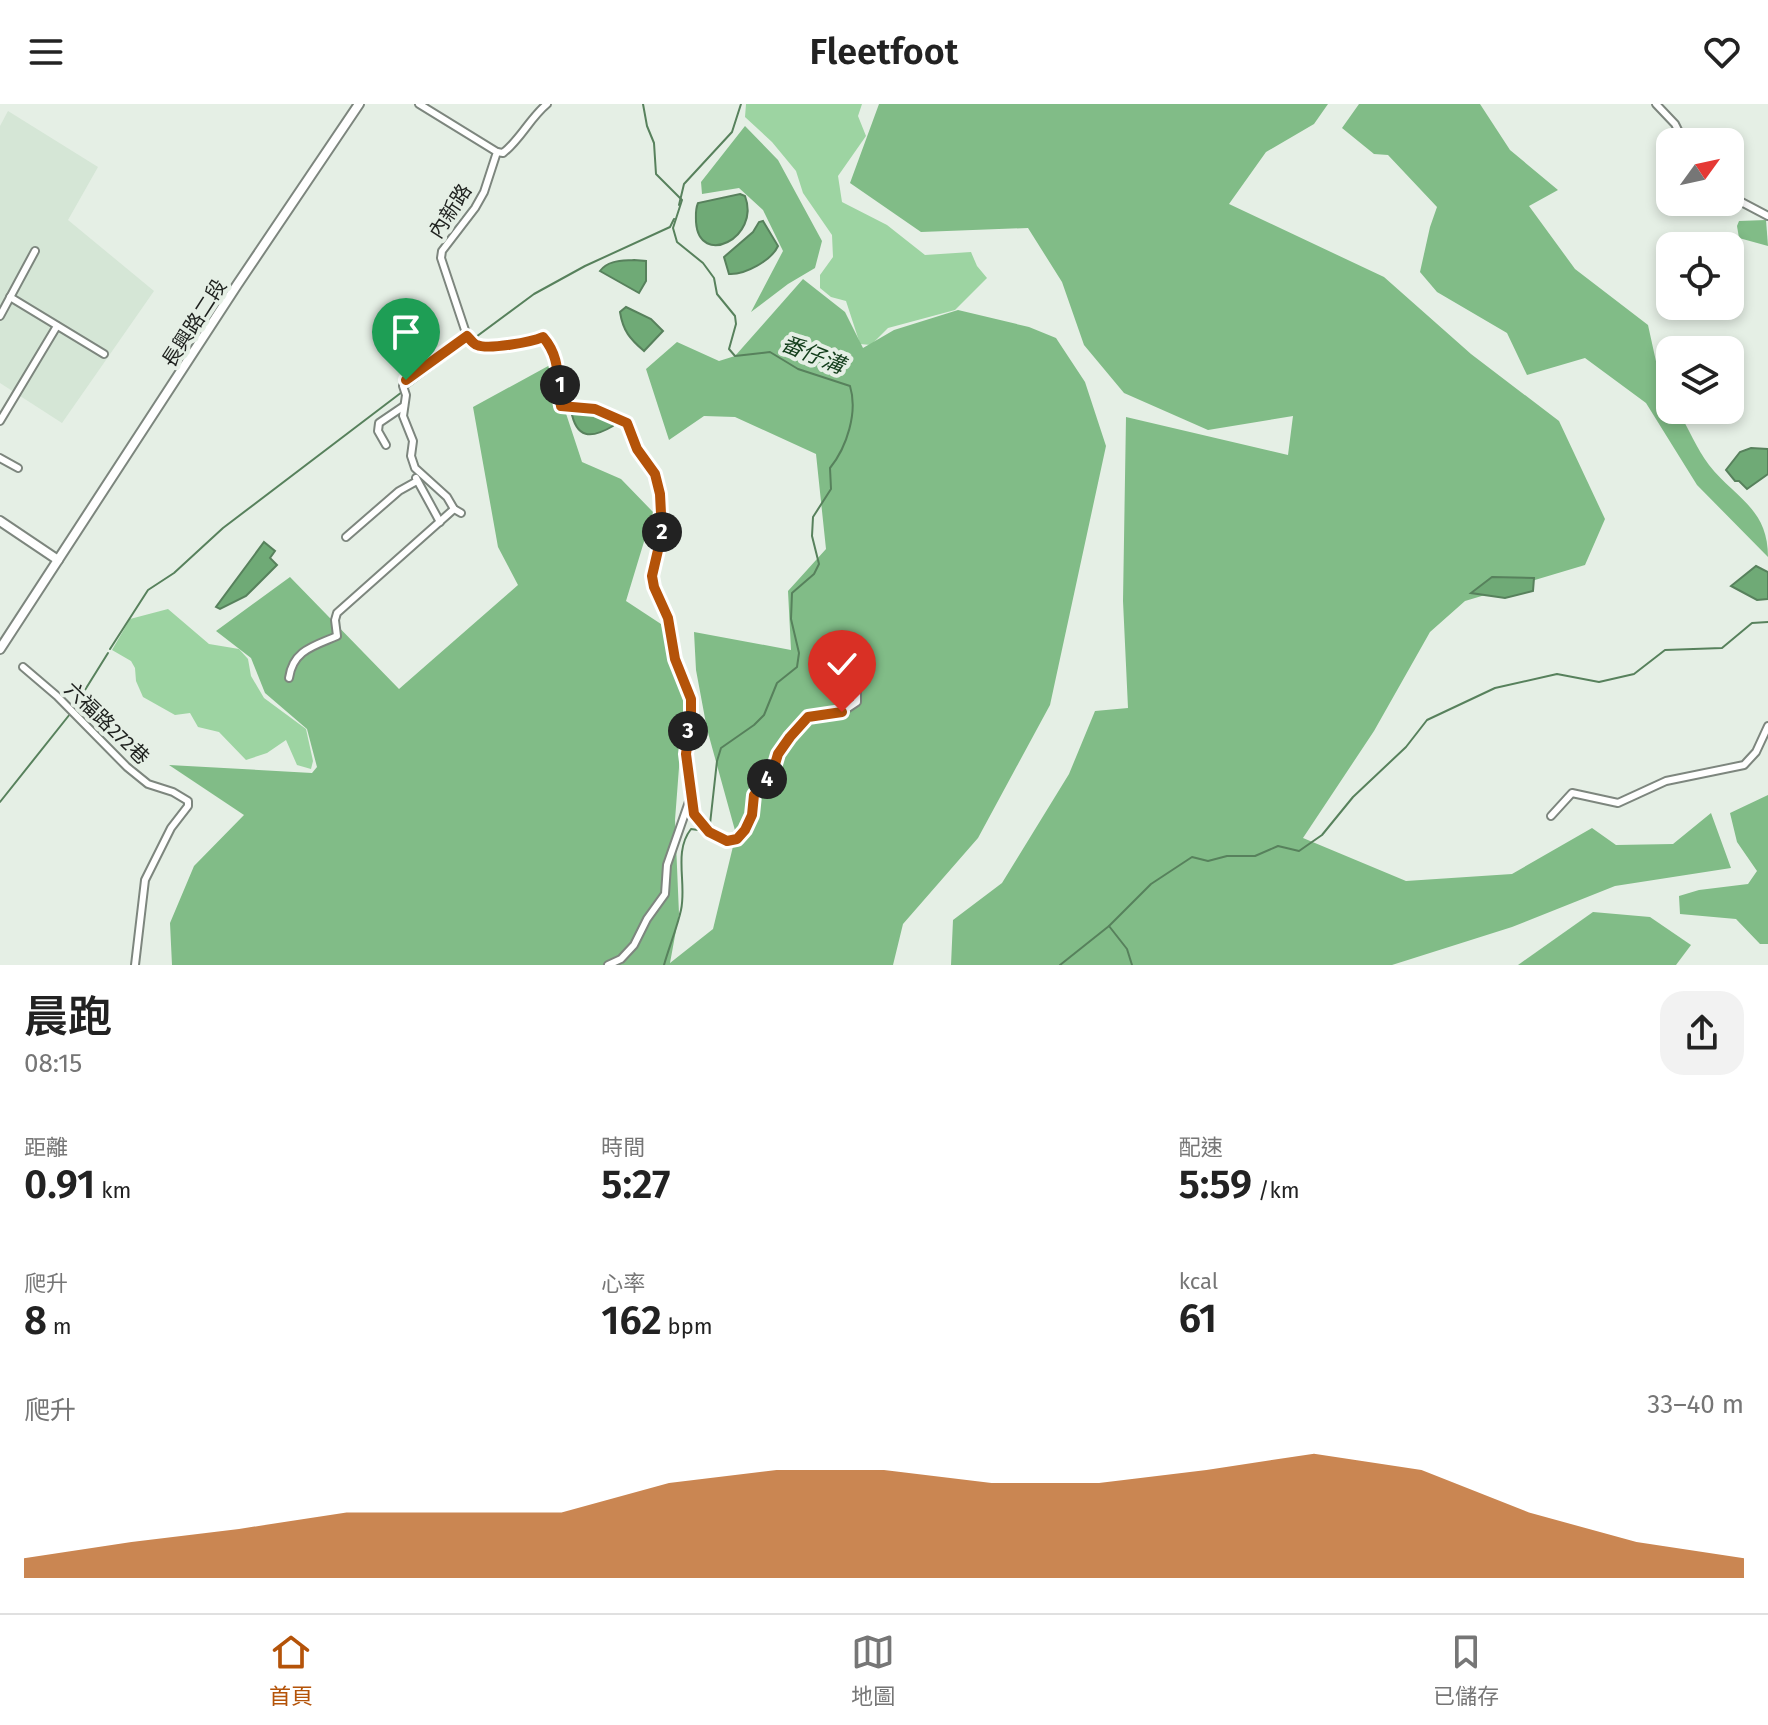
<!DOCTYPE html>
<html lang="zh-TW">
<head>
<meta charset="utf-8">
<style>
  :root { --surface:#fff; --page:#f2f2f2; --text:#222; --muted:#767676; --line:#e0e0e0; --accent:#b45309 }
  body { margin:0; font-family:"Fira Sans","Noto Sans TC",sans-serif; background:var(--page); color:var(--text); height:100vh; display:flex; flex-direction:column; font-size:30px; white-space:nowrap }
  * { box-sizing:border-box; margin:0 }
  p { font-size:26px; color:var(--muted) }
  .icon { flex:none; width:44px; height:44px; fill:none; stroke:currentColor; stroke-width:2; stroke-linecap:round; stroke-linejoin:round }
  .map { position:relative; height:861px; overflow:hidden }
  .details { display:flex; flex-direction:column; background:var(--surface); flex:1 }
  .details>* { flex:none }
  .needle { width:52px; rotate:57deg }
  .fabs { position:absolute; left:1656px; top:24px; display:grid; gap:16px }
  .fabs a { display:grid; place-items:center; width:88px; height:88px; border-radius:16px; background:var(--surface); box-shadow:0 4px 12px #0003; font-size:40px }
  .pin { position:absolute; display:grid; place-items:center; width:68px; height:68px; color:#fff; margin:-82px -34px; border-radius:50% 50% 50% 0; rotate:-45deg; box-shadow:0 0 8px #0007 }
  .pin .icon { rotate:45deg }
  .km { position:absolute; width:40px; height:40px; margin:-20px; border-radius:50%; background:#222; color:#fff; font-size:22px; line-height:40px; text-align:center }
  .round { display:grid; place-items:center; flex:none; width:84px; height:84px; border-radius:24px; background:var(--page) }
  .summary { display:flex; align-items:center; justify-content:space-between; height:136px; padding:0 24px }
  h1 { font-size:44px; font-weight:600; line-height:60px }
  .metrics { display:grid; grid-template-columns:repeat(3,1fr); gap:12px; height:136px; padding:8px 24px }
  .metrics div { display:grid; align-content:center }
  .metrics b { font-size:40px; font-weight:600 }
  .metrics small { font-size:22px; font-weight:400 }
  .metrics p { font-size:22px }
  .chart { height:224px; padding:16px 24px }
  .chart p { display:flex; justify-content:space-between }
  .chart svg { width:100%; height:144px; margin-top:8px; fill:var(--accent); opacity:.7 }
  header { display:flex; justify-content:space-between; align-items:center; height:104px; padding:0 24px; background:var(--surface); font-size:36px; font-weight:600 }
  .menu { display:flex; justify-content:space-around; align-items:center; height:112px; border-top:2px solid var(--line); background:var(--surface); font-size:22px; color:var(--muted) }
  .menu a { display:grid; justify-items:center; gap:4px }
  .menu .current { color:var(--accent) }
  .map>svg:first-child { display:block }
  .built { fill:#d5e6d6 }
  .green { fill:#9dd4a2 }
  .forest { fill:#81bc87 }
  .water { fill:#6faa76; stroke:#57815c; stroke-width:2 }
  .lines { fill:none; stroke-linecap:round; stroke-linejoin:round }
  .stream { stroke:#57815c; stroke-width:2 }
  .minor-casing { stroke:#7d867e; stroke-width:10 }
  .tertiary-casing { stroke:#7d867e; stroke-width:12 }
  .minor { stroke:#fff; stroke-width:6 }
  .tertiary { stroke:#fff; stroke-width:8 }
  .route-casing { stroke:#fff; stroke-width:16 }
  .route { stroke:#b45309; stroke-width:10 }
  .labels { text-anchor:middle; stroke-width:8; stroke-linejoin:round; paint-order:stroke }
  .street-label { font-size:20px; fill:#1e211e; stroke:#e5efe5 }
  .water-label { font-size:22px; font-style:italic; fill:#133e1b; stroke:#e5efe5 }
</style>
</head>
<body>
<header><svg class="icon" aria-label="menu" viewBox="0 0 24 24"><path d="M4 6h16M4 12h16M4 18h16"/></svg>Fleetfoot<svg class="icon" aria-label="heart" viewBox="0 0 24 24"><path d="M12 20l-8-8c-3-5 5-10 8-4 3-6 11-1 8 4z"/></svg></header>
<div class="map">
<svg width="1768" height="861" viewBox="0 0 1768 861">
  <rect width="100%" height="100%" fill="#e5efe5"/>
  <polygon class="built" points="8,7 98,63 68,116 154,187 62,319 0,279 0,22"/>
  <g class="green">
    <polygon points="746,0 862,0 858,12 866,32 838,72 842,98 887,121 925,151 971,148 977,162 987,174 955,206 888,224 871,241 860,240 846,197 831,193 820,184 820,171 833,153 832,131 803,89 796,67 772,38 745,13"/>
    <polygon points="168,505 209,540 239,545 248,555 251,572 264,594 306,625 313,657 311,665 297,661 286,636 267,649 246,656 219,628 198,623 190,609 175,611 143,593 136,577 135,564 131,557 112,546 130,515"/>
  </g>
  <g class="forest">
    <polygon points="879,0 1328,0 1314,20 1266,48 1229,100 1384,173 1471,250 1559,317 1605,415 1585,461 1465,497 1430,528 1374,627 1303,734 1406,777 1512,770 1592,724 1616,741 1673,740 1711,709 1731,764 1615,782 1512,823 1392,861 951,861 953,816 1002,779 1069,670 1095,607 1128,604 1123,497 1126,313 1288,351 1293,312 1208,326 1124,289 1084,241 1062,178 1028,124 921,128 850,79"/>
    <path d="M1359 0H1480L1510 46 1558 86 1529 102 1575 165 1648 221 1659 271 1670 291V306H1678C1688 324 1697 345 1709 361 1735 394 1768 404 1768 453L1697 381 1646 299 1585 254 1527 271 1507 229 1437 188 1420 168 1430 123 1437 103 1388 51 1374 50 1342 24Z"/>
    <polygon points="745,22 778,56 822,137 815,164 788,180 751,208 783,147 763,106 739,84 702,90 701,78"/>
    <polygon points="1766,116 1768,142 1739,134 1737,122 1739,117"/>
    <polygon points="803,175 845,208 863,244 894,226 958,206 1029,223 1056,234 1085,278 1106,342 1050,601 978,734 903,820 893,861 172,861 170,819 194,762 244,711 169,661 312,669 317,663 307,625 265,589 251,554 216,527 290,473 399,585 518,481 498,443 473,303 550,261 582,358 621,375 653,408 626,497 661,520 684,598 675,716 679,810 670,859 713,825 736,730 707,625 696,566 694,528 791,546 788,487 826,445 816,350 735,313 704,312 669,336 646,265 677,238 719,257 735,252"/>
    <polygon points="1768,691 1768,840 1760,840 1736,815 1680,810 1679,792 1699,786 1748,780 1757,767 1737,738 1730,709"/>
    <polygon points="1593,808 1650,813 1691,841 1676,861 1518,861"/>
  </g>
  <g class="water">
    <path d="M740 90 745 92C761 134 699 164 696 118 696 111 695 106 698 99Z"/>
    <path d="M763 117 778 142C772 156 745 171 729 170L724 153 753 128 759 118Z"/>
    <path d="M634 156 646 157V177L639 189 600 167C608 156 622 157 634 156Z"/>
    <path d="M626 203 651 215 663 227 644 247C630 235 623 227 620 208Z"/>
    <path d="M571 306 614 316 613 322C591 335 576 335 571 306Z"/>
    <polygon points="1751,344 1768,345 1768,370 1747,385 1739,377 1735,377 1726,366 1740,348"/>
    <polygon points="264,438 275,447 270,454 277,461 246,492 220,505 216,503"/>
    <polygon points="1756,462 1768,468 1768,495 1757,496 1731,482"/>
    <polygon points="1492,473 1534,474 1533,487 1505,494 1471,489"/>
  </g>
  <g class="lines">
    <g class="stream">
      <path d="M643 0 647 22 654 39 656 70 682 96 673 124 677 138 703 159 714 174 717 190 735 212 736 220 729 245 735 252 770 248 798 265 850 282C858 308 847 343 830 364L831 385 813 413 812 432 819 460 814 470 792 489 791 515 799 549 797 563 777 579 764 611 754 621 721 644 717 657 710 720 698 726 691 725C673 748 687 779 681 806 677 824 669 843 664 861"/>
      <polyline points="679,101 684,80 732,28 741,0"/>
      <polyline points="407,284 534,190 585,162 670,123 674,115"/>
      <polyline points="110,545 148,486 174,469 223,424 402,288"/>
      <polyline points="75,602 108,549"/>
      <polyline points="0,698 70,610"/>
      <polyline points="1109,822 1127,845 1132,861"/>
      <polyline points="1060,861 1109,822 1151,780 1192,753 1208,757 1227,752 1255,752 1278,742 1299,747 1322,731 1353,693 1406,643 1427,616 1495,584 1557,570 1599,578 1634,570 1665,546 1722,544 1752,519 1768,518"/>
    </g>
    <g class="minor-casing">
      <g id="minor">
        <polyline points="419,0 497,48 484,88 475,104 442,147 441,154 467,232 406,276 403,282 406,291 403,312 413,337 411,352 415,364 447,393 454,405 461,409"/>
        <polyline points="1656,0 1675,20 1684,38"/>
        <path d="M497 48 503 49C520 36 530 14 547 0"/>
        <polyline points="1730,92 1768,112"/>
        <polyline points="10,193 104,250"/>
        <polyline points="0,212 35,147"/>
        <path d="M467 232C470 235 473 239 477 241 488 246 532 238 543 233 562 255 556 276 561 302L595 305 627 319 637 345 655 370 660 390 662 429 652 472 654 483 668 514 675 555 691 595V613L686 650 691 692 667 761 665 790 647 815 634 841 621 855 608 861"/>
        <polyline points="0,317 57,222"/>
        <polyline points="386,341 378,327 379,319 404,302"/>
        <polyline points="0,354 18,364"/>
        <polyline points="416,374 440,418"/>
        <polyline points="346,433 399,387 417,377"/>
        <polyline points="23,563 57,592 127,663 148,680 173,688 188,697 188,702 171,724 145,776 135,861"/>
        <path d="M289 574C293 546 314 542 337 532L335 516 337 509 454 405"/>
        <path d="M691 696C695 717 714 741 737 735L745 726 752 711 754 691 773 667 778 650 790 633 808 613 842 608 857 598V575L845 544"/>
        <polyline points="1551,712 1572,689 1618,699 1666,677 1744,661 1756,648 1768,622"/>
      </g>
    </g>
    <g class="tertiary-casing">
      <g id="tertiary">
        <polyline points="0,417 58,456"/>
        <polyline points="0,545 237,181 359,0"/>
      </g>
    </g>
    <use href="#minor" class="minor"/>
    <use href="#tertiary" class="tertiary"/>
  </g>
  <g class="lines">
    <g class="route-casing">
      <path id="route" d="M406 276 467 232C470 235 473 240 477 241 488 246 532 238 543 233 562 255 556 276 561 302L595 305 627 319 637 345 655 370 660 390 662 429 652 472 654 483 668 514 675 555 691 595V613L686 650 694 710 709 728 727 737 737 735 745 726 752 711 754 691 773 667 778 650 790 633 808 613 842 608"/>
    </g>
    <use href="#route" class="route"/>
  </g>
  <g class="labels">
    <g class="street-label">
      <text transform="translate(450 107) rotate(-57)" y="7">內新路</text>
      <text transform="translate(194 219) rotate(-57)" y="7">長興路二段</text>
      <text transform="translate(107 619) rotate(44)" y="7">六福路272巷</text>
    </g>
    <g class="water-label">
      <text transform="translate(813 250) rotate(22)" y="8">番仔溝</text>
    </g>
  </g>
</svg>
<div class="fabs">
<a><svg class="needle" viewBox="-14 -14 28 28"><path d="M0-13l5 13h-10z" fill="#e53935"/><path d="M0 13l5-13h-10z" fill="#767676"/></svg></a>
<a><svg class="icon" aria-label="locate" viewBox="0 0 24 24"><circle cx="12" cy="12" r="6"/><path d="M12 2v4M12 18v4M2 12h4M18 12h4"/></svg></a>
<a><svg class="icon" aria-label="layers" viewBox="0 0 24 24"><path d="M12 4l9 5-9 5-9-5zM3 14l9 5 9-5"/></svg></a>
</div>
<div class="pin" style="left:406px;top:276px;background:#1e9e55"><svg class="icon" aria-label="arrive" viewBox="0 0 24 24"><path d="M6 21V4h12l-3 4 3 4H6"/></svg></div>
<div class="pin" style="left:842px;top:608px;background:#d93025"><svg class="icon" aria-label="check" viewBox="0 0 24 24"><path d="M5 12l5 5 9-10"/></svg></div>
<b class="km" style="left:560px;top:281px">1</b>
<b class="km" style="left:662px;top:428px">2</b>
<b class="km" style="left:688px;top:627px">3</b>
<b class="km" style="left:767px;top:675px">4</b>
</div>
<section class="details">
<div class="summary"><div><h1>晨跑</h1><p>08:15</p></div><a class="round"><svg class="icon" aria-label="share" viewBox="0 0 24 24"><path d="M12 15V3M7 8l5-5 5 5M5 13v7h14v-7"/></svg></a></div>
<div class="metrics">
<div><p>距離</p><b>0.91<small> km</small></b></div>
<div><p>時間</p><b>5:27</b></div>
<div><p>配速</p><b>5:59<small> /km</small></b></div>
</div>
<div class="metrics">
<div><p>爬升</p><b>8<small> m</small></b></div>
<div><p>心率</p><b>162<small> bpm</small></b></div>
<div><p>kcal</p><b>61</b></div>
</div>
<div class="chart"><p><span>爬升</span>33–40 m</p>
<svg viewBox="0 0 160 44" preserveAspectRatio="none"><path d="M0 44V38L10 33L20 29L30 24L40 24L50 24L60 15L70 11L80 11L90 15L100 15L110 11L120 6L130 11L140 24L150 33L160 38V44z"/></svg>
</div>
</section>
<nav class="menu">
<a class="current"><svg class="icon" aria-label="home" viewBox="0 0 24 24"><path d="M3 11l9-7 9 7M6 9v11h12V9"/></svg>首頁</a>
<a><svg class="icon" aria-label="map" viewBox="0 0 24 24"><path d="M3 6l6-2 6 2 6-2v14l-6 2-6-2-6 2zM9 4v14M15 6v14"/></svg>地圖</a>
<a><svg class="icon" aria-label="saved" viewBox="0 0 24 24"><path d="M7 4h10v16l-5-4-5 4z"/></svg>已儲存</a>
</nav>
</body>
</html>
